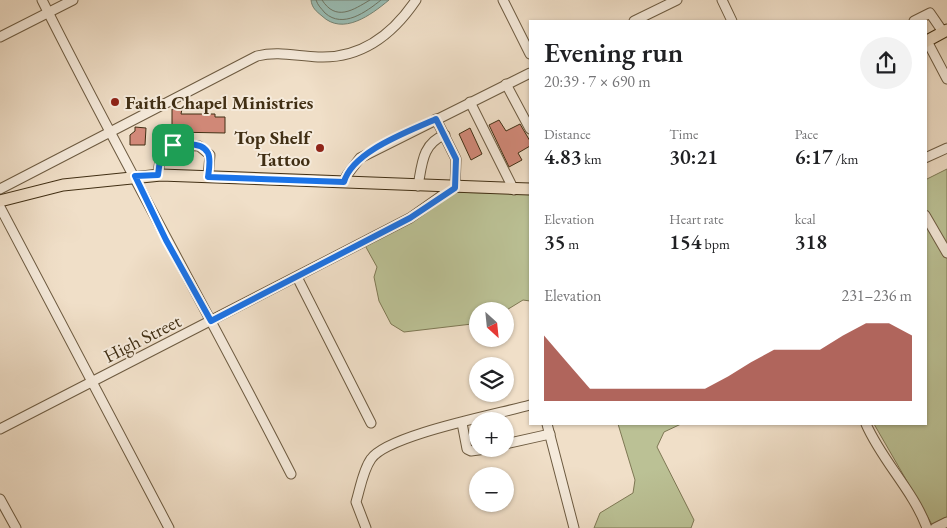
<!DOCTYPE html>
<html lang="en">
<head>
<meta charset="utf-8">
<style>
  :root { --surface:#fff; --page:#f2f2f2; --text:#202124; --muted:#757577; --accent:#8f2418 }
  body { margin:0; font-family:"EB Garamond",serif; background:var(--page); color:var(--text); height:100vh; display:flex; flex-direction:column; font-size:19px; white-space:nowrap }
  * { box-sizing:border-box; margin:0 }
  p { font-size:16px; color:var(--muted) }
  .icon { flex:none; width:28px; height:28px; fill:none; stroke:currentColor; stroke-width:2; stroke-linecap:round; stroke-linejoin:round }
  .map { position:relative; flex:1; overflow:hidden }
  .sheet { position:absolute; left:529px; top:20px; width:398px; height:405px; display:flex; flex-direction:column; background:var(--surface); border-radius:0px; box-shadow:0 1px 4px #0004 }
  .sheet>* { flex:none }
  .needle { width:32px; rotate:153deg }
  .fabs { position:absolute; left:469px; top:302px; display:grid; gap:10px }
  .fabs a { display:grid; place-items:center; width:45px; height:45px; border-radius:50%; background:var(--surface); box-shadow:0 1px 4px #0004; font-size:25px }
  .pin { position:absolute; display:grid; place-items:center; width:42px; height:42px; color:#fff; margin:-21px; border-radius:10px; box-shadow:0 2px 8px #0006 }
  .round { display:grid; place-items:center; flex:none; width:52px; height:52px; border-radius:26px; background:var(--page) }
  .head { display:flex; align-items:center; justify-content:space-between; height:85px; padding:0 15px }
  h1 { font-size:28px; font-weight:600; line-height:38px }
  .stats { display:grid; grid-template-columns:repeat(3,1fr); gap:8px; height:85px; padding:5px 15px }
  .stats div { display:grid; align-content:center }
  .stats b { font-size:21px; font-weight:600 }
  .stats small { font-size:14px; font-weight:400 }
  .stats p { font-size:14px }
  .chart { height:140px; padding:10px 15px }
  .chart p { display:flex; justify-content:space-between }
  .chart svg { width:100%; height:90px; margin-top:5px; fill:var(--accent); opacity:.7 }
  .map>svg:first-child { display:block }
  .green { fill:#bbc195; stroke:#7e7854 }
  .water { fill:#9abdb4; stroke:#768474 }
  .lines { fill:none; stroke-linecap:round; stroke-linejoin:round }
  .shore { stroke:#6e7664; stroke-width:1 }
  .building { fill:#d28979; stroke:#412f14 }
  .minor-casing { stroke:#6d5b41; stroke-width:11 }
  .major-casing { stroke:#412f14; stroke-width:13 }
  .minor { stroke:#f5eadb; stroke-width:9 }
  .major { stroke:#f0dfc8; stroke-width:11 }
  .route-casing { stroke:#fff; stroke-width:10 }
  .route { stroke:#1a73e8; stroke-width:6 }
  .poi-dot { fill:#8f2418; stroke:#f5eadb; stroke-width:2 }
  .labels { text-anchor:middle; stroke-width:4; stroke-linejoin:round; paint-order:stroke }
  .poi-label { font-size:19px; font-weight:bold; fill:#412f14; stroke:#f5eadb; text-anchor:start }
  .street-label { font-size:19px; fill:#412f14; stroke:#f5eadb }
</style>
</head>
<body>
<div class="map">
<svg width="947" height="528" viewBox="0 0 947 528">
  <rect width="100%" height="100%" fill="#f0dfc8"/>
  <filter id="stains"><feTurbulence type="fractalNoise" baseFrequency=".004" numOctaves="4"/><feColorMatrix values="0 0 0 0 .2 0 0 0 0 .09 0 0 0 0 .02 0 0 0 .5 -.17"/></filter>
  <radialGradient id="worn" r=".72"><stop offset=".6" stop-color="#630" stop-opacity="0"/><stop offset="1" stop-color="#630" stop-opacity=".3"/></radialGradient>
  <g class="green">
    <polygon points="947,169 947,528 934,528 874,424 925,424 925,180"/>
    <polygon points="447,192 530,194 530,301 523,300 505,311 478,311 477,322 472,324 404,332 391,324 379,301 374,277 377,267 362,240"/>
    <polygon points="618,424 681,424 664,432 657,447 694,520 691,528 594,528 600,513 633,493 635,480"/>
  </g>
  <path class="water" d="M311 0H389C371 15 343 36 322 16 316 11 312 8 311 0Z"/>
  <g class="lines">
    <g class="shore">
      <path d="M316 0C318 6 321 8 325 13 343 29 366 12 381 0"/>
      <path d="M322 0C336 22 353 10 370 0"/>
    </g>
  </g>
  <g class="building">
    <polygon points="172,109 182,109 181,114 215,114 215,117 225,117 225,133 172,132"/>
    <polygon points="499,120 506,131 520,124 530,141 530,146 518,153 522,160 509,167 489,125"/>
    <polygon points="135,127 146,128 145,145 130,145 130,135 135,131"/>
    <polygon points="470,128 482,154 471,160 459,134"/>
  </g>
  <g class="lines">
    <g class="minor-casing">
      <g id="minor">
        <path d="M42 0C122 160 210 315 291 474"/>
        <polyline points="503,0 530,54"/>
        <polyline points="722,0 732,21"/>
        <polyline points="634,21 677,0"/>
        <polyline points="914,21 930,13 943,32"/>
        <polyline points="0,37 73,0"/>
        <polyline points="927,41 947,79"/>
        <polyline points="506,84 530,129"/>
        <polyline points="470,102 514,190"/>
        <polyline points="436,119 456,159 455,188"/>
        <polyline points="925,158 947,148"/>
        <polyline points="158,175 161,152 173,145 199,146 210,155 208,177"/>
        <polyline points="344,182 347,175 360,158 530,73"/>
        <path d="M418 186C422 165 422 143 445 135"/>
        <path d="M0 189 257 56C278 51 296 56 318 57 361 59 393 34 416 0"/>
        <polyline points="0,207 169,528"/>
        <polyline points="925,215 947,253"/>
        <polyline points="297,277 371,423"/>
        <polyline points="462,423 467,449 471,451 486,449"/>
        <polyline points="547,424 574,528"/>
        <path d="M866 424C882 461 913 490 927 528"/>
        <polyline points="0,429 410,218 454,187"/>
        <polyline points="505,444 550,434"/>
        <polyline points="0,499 16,528"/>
        <path d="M366 528 356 502C360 489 363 470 371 459 387 435 498 414 530 405"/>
        <polyline points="935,528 947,522"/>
      </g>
    </g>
    <g class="major-casing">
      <g id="major">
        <polyline points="925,42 947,30"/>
        <polyline points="0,201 63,185 161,175 530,189"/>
      </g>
    </g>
    <use href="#minor" class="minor"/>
    <use href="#major" class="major"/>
  </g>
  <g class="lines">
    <g class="route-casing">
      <path id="route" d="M436 119 456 159 455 188 410 218 211 321 166 240 135 176 158 175 161 152C171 144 201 139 208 153 211 159 209 170 208 177L344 182C353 151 408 132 436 119Z"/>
    </g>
    <use href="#route" class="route"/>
  </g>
  <g class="poi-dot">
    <circle cx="115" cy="102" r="5"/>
    <circle cx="320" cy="148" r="5"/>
  </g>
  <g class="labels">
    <g class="poi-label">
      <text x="125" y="109">Faith Chapel Ministries</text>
      <text x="310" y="144" text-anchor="end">Top Shelf<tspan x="310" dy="22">Tattoo</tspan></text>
    </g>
    <g class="street-label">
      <text transform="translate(142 338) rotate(-27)" y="7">High Street</text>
    </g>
  </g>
  <rect width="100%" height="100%" filter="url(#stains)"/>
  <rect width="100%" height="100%" fill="url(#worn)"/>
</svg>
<div class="fabs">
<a><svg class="needle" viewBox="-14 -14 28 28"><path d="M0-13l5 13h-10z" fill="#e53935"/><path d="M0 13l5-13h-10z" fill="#757577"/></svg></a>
<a><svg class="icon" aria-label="layers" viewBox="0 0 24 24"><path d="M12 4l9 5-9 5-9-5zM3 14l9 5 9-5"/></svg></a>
<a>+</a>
<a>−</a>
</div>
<div class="pin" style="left:173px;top:145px;background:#1e9e55"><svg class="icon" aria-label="arrive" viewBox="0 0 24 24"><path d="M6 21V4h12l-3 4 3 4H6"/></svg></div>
<section class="sheet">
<div class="head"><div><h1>Evening run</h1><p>20:39 · 7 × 690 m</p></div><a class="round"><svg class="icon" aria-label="share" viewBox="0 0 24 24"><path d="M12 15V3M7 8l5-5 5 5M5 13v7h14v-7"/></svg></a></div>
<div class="stats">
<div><p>Distance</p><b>4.83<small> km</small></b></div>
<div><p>Time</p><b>30:21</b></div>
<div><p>Pace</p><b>6:17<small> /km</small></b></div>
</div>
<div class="stats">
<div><p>Elevation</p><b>35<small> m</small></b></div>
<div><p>Heart rate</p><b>154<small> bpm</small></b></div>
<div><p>kcal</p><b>318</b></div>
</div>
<div class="chart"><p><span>Elevation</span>231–236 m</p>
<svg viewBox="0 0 160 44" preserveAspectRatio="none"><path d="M0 44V12L10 25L20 38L30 38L40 38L50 38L60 38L70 38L80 32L90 25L100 19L110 19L120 19L130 12L140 6L150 6L160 12V44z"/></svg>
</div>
</section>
</div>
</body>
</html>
